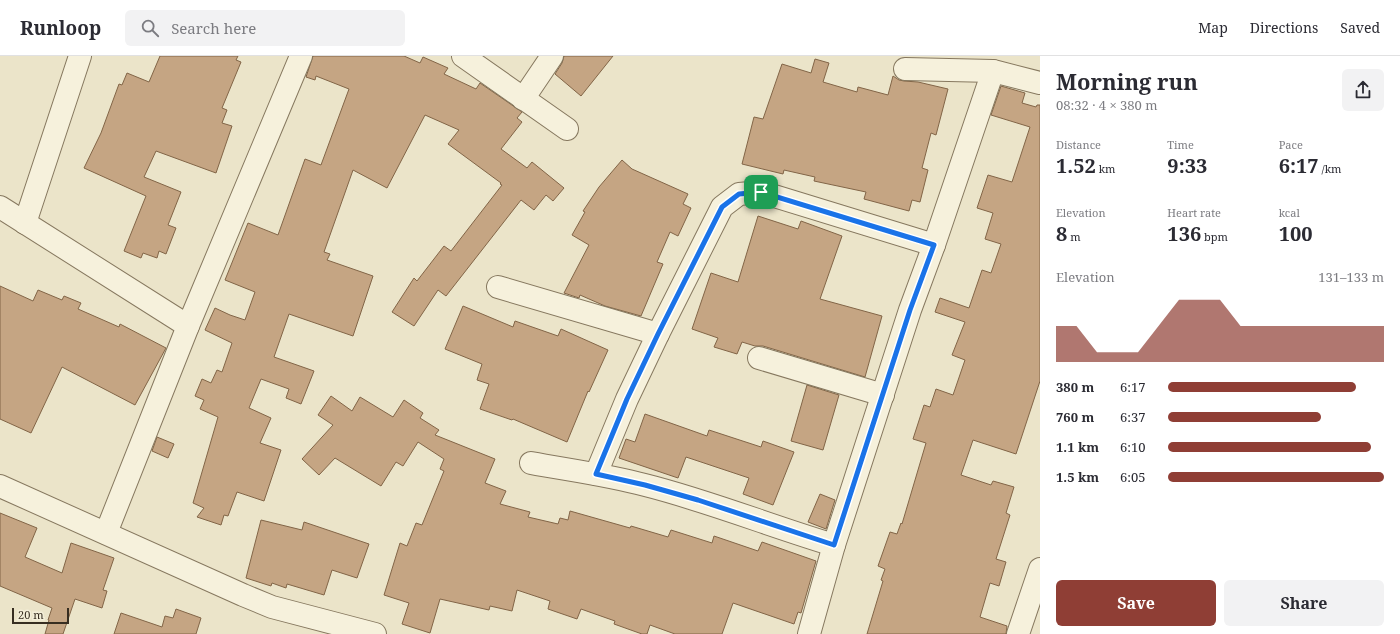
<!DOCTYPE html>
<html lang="en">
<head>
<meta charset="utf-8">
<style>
  :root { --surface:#fff; --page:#f2f2f3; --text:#2b2b33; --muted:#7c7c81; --line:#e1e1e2; --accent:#8f3e35 }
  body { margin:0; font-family:"Noto Serif",serif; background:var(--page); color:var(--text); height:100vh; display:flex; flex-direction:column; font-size:15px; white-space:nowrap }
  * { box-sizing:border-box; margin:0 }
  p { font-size:13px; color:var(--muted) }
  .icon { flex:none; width:22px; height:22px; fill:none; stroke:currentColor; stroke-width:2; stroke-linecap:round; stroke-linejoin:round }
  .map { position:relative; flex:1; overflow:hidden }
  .drawer { display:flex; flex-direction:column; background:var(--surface); width:360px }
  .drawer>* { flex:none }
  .scale { position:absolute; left:12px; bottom:10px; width:57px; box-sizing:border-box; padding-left:4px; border:2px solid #372e21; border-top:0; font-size:11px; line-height:14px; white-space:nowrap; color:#372e21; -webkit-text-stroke:3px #f3eed8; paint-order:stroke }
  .pin { position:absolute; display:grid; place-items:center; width:34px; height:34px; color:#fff; margin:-17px; border-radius:8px; box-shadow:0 2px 6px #0006 }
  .round { display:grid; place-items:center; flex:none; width:42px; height:42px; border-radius:6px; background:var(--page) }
  .head { display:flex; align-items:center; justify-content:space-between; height:68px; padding:0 16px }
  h1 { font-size:22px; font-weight:700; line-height:30px }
  .metrics { display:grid; grid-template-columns:repeat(3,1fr); gap:6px; height:68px; padding:4px 16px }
  .metrics div { display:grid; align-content:center }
  .metrics b { font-size:20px; font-weight:700 }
  .metrics small { font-size:11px; font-weight:400 }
  .metrics p { font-size:11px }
  .chart { height:112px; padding:8px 16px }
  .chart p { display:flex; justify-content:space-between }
  .chart svg { width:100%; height:72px; margin-top:4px; fill:var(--accent); opacity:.7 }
  .action { display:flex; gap:8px; margin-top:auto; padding:8px 16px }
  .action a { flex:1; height:46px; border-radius:6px; background:var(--accent); color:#fff; font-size:16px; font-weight:700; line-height:46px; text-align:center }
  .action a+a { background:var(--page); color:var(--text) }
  ul { padding:0 16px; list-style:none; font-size:13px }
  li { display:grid; grid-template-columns:64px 48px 1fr; align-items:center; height:30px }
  li i { height:10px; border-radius:5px; background:var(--accent) }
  header { display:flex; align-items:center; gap:24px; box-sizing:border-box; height:56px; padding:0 20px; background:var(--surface); border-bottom:1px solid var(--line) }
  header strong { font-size:19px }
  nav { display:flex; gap:22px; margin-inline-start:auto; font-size:14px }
  .search { width:280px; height:36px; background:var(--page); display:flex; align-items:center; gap:10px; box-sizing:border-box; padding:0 14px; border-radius:6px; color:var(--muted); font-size:15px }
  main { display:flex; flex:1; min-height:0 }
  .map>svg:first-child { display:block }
  .building { fill:#c5a583; stroke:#826547 }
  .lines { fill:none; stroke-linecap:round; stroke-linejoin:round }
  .minor-casing { stroke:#86785f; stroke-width:24 }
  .minor { stroke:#f6f1dc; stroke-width:22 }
  .route-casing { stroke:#fff; stroke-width:8 }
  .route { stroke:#1a73e8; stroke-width:5 }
</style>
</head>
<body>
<header>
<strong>Runloop</strong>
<div class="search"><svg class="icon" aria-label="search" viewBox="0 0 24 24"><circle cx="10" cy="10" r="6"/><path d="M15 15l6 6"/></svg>Search here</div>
<nav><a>Map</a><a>Directions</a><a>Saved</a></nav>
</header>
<main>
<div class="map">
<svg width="1040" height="578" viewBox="0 0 1040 578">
  <rect width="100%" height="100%" fill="#ebe4c9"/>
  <g class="building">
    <polygon points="160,0 238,0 236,4 241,6 222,52 227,54 222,67 232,70 216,117 156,95 144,121 181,136 168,169 176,172 166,198 159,195 157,202 143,197 141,202 124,195 146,140 84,112 101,77 119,28 122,29 127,17 149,26"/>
    <polygon points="313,0 404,0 420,7 423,1 448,12 444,18 476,33 480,27 522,56 517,62 522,66 501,93 527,112 532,106 564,132 553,145 546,139 534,154 521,144 446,240 438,234 414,270 392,256 414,222 417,225 444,190 451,195 502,129 500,128 501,127 448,88 459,74 425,59 387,132 353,114 324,196 330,198 327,204 373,220 353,280 289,258 274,301 314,315 301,348 286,342 289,333 261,323 249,352 271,362 260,387 281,394 264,445 237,436 228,460 224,459 221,469 197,461 204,452 193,447 218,361 200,353 204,344 195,340 202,323 211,327 217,314 222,316 232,287 205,274 215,252 230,259 245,264 255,236 225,224 248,167 278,179 305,103 321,109 349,33 316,20 315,24 306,21"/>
    <polygon points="564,0 613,0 581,40 555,18 562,7"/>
    <polygon points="815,3 829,7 823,26 857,36 858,31 888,39 893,20 899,24 904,25 918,26 948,33 936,79 931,77 922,112 928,114 920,146 912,144 909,155 864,143 866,136 814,125 815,121 784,114 783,118 742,108 754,61 763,63 782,8 811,17"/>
    <polygon points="1001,30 1025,37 1022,47 1036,51 1037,49 1040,49 1040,325 1016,398 973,384 961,419 991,429 993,425 1014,431 1006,457 1010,459 996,503 1006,506 999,530 990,527 980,561 1007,570 1006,578 867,578 883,525 881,524 885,513 878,510 890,476 897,478 901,467 902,468 926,387 913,383 924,349 930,351 936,333 953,339 965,304 952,299 965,266 935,256 940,242 969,252 982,214 991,217 1001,188 985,183 993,157 977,152 988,119 1012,126 1030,71 991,59"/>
    <polygon points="622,104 632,113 688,138 683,148 691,152 678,180 670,176 657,206 663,208 641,260 605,250 580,239 579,242 564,237 589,189 572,179 585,156 583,155 599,131"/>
    <polygon points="758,160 798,173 801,165 842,180 820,243 882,260 865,321 763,290 755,290 742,286 737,298 714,291 718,282 692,273 711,217 738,226"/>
    <polygon points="0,230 33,245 38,234 62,244 64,240 81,247 78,253 119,271 120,268 166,292 135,349 62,311 31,377 0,363"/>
    <polygon points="463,250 513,271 515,265 558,280 561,273 608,294 589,336 588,335 567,386 513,363 512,364 480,353 489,328 477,324 482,308 445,293"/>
    <polygon points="807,329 839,339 823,394 791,385"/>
    <polygon points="331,340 352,355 360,341 393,361 404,344 423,357 420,362 439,374 435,379 495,403 485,427 506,435 500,448 530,456 528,461 558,468 560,462 568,464 570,455 630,472 631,470 668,481 671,474 712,487 714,480 758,495 762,486 816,505 801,557 798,556 794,568 733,547 722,578 675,578 650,569 647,578 642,578 614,568 615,565 581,553 577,563 548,553 550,545 517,534 512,555 490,550 489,554 440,543 430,577 402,568 409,547 384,539 400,487 407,490 416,467 422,469 444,415 440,413 444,403 418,386 403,410 396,406 381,430 335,402 319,419 302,403 333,369 318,359"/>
    <polygon points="645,358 707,380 709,374 761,391 763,385 794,396 773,449 743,438 749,422 686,401 678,422 619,402 626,383 635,386"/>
    <polygon points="157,381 174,388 168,402 152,395"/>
    <polygon points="820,438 835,444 826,473 808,466"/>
    <polygon points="0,457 37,472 25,501 62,517 71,487 114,502 103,534 107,535 102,552 75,543 63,578 45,578 49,564 48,564 52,552 0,530"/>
    <polygon points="261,464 302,474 304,466 369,488 357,522 332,514 324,539 287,528 286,532 272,527 271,530 246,522"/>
    <polygon points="176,553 201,562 196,578 114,578 121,557 162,571 165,560 173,562"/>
  </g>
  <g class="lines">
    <g class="minor-casing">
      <g id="minor">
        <polyline points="463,0 567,73"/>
        <polyline points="905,13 993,15 1040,27"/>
        <polyline points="523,43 552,0"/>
        <polyline points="0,151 188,270"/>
        <polyline points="25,167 80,0"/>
        <polyline points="498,231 658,278"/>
        <polyline points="759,302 883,339"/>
        <path d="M531 407C569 414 608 419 645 429 709 445 770 470 834 489"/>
        <polyline points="596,418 627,343 658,278 722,151 739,138 761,136 934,189"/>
        <polyline points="0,430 243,539 272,551 375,578"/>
        <polyline points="106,477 188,270 301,0"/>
        <polyline points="809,578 834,489 910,254 934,189 993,15"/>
        <polyline points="1018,578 1040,513"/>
      </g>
    </g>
    <use href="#minor" class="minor"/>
  </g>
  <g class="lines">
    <g class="route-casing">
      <polygon id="route" points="761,136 934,189 910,254 834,489 698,444 645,429 596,418 627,343 658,278 722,151 739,138"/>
    </g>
    <use href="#route" class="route"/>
  </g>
</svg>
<div class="scale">20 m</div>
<div class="pin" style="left:761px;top:136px;background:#1e9e55"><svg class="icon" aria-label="arrive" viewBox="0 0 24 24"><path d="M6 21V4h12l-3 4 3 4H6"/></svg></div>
</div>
<section class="drawer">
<div class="head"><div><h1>Morning run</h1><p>08:32 · 4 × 380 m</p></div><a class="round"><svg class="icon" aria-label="share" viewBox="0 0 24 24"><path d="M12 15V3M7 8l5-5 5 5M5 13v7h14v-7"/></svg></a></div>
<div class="metrics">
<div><p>Distance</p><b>1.52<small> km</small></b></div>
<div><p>Time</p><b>9:33</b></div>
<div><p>Pace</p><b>6:17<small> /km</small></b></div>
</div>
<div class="metrics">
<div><p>Elevation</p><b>8<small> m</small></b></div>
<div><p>Heart rate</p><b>136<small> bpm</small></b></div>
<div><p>kcal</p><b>100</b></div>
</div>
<div class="chart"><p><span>Elevation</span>131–133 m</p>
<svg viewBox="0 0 160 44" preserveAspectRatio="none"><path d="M0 44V22L10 22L20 38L30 38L40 38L50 22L60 6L70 6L80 6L90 22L100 22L110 22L120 22L130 22L140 22L150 22L160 22V44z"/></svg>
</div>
<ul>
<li><b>380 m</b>6:17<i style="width:87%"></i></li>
<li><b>760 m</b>6:37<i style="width:71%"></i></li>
<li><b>1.1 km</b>6:10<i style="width:94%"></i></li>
<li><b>1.5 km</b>6:05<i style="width:100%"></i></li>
</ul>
<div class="action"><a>Save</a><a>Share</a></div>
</section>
</main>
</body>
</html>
